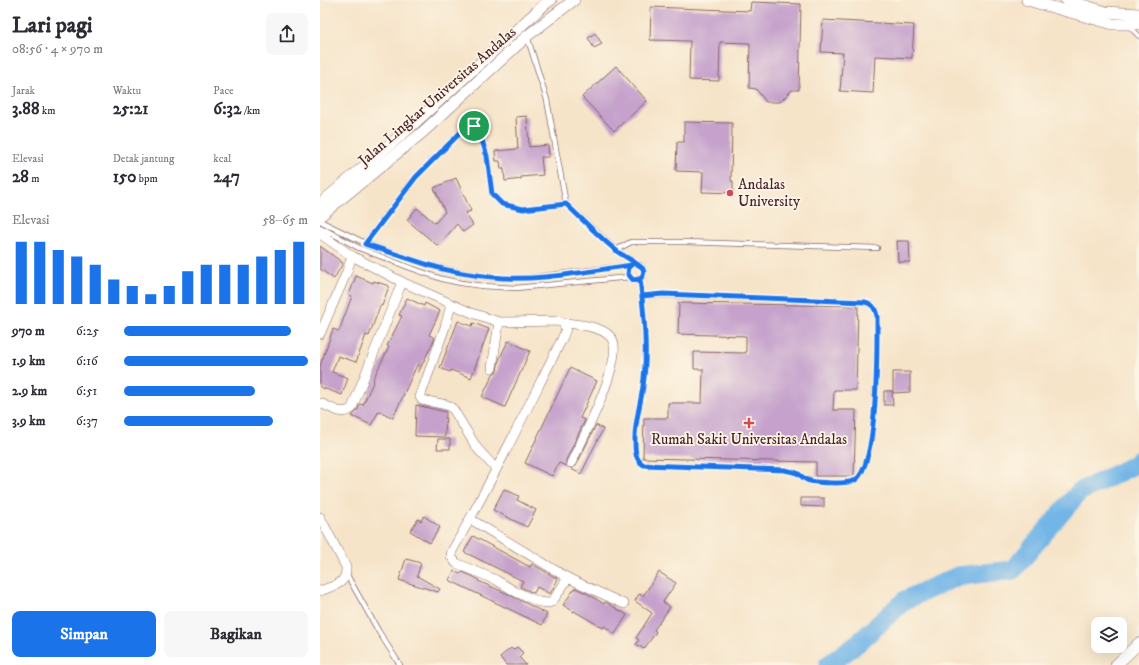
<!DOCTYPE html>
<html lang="id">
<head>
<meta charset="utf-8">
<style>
  :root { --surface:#fff; --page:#f7f7f7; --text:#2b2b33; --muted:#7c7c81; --accent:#1a73e8 }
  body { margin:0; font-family:"IM FELL DW Pica",serif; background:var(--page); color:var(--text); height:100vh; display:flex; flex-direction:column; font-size:15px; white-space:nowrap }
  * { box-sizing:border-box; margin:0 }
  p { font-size:13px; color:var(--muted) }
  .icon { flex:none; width:22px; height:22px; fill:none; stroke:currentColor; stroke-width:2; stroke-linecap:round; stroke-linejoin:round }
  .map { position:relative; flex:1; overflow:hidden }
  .details { display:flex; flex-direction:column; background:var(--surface); width:320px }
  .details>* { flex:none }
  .fabs { position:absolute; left:771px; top:617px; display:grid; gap:8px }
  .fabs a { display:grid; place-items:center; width:36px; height:36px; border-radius:8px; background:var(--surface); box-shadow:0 4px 16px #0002; font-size:20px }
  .pin { position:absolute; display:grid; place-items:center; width:34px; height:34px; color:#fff; margin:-17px; border:2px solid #fff; border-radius:50%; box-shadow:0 1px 4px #0007 }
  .round { display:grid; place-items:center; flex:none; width:42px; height:42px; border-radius:8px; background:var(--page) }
  .summary { display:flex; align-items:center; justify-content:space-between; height:68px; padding:0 12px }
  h1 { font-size:22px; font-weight:800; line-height:30px }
  .metrics { display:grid; grid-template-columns:repeat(3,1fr); gap:6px; height:68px; padding:4px 12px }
  .metrics div { display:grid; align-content:center }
  .metrics b { font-size:17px; font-weight:800 }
  .metrics small { font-size:11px; font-weight:400 }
  .metrics p { font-size:11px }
  .chart { height:112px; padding:8px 12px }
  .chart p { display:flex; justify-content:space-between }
  .chart svg { width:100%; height:72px; margin-top:4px; stroke:var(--accent); stroke-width:6 }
  .primary-button { display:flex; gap:8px; margin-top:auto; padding:8px 12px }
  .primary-button a { flex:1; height:46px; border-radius:8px; background:var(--accent); color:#fff; font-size:16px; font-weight:800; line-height:46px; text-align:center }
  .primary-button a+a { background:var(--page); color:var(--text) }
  ul { padding:0 12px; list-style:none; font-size:13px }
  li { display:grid; grid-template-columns:64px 48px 1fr; align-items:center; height:30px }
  li i { height:10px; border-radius:5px; background:var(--accent) }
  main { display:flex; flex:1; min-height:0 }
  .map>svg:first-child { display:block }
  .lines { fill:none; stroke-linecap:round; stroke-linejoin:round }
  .river { stroke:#72b5e7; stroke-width:19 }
  .building { fill:#c5a1cc }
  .service-casing { stroke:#866462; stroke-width:6 }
  .minor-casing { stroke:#866462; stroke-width:10 }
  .tertiary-casing { stroke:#866462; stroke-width:12 }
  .service { stroke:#fff; stroke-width:4.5 }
  .minor { stroke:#fff; stroke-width:9 }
  .tertiary { stroke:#fff; stroke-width:11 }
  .route-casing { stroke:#fff; stroke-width:8 }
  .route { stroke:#1a73e8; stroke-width:5 }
  .poi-dot { fill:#d1495b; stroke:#fcf5e5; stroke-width:1.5 }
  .labels { text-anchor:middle; stroke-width:3.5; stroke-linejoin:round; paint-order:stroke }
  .street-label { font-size:15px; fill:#4a1f2b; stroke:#fcf5e5 }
  .poi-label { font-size:15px; fill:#4a1f2b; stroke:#fcf5e5; text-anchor:start }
</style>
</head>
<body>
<main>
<section class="details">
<div class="summary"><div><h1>Lari pagi</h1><p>08:56 · 4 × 970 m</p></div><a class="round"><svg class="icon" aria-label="share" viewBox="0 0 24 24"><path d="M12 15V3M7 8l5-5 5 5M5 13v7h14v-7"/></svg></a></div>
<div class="metrics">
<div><p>Jarak</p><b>3.88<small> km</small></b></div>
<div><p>Waktu</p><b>25:21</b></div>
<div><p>Pace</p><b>6:32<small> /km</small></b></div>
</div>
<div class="metrics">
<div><p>Elevasi</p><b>28<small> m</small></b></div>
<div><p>Detak jantung</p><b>150<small> bpm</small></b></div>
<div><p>kcal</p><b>247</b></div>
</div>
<div class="chart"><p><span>Elevasi</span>58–65 m</p>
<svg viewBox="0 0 160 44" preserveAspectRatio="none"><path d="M5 44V6M15 44V6M25 44V11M35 44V15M45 44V20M55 44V29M65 44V33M75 44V38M85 44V33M95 44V24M105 44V20M115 44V20M125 44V20M135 44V15M145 44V11M155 44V6"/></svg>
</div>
<ul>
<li><b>970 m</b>6:25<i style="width:91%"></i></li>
<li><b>1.9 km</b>6:16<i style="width:100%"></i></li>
<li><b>2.9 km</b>6:51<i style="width:71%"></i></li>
<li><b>3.9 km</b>6:37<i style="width:81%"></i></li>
</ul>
<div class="primary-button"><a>Simpan</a><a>Bagikan</a></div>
</section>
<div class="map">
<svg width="819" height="665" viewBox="0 0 819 665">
  <rect width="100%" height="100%" fill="#fcf5e5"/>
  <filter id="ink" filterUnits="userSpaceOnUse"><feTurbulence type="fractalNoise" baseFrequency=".025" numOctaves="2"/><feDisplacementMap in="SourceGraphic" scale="8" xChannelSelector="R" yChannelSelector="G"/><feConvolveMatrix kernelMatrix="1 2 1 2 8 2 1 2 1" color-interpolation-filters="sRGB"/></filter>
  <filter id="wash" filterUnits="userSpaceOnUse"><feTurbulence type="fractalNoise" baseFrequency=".012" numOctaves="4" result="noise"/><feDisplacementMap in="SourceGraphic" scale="16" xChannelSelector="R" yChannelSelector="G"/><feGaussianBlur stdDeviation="0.9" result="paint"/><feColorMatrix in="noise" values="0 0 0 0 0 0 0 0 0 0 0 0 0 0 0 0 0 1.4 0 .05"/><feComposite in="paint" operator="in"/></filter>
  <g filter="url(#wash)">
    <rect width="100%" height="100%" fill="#f6e4c9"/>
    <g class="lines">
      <polyline class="river" points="508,665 538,643 585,600 638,576 693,570 759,492 814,465 819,460"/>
    </g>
    <g id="blocks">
      <g class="building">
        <polygon points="431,2 481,4 479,90 472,90 460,102 446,102 436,89 429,88 430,43 400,42 399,81 369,80 370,41 330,40 331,7 430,11"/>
        <polygon points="503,20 594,25 592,58 555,56 553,93 520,91 523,53 501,52"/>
        <polygon points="275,33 282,44 274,48 268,38"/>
        <polygon points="296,66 327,101 294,131 262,97"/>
        <polygon points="207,116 209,147 228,145 229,157 221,157 223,175 201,177 201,179 185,181 184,169 181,169 180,161 176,161 175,151 198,149 196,117"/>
        <polygon points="364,122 412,123 411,181 413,181 413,193 382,192 383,172 356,171 357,142 364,142"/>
        <polygon points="136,178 151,211 145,213 153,225 143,232 137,224 118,246 87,220 97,208 115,223 125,212 114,188"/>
        <polygon points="577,241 589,241 590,262 578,262"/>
        <polygon points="0,246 23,263 14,279 0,269"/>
        <polygon points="36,276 53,283 54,281 69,286 62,306 60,306 49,336 46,335 36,362 18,356 12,372 28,378 22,395 0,387 0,366 13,329 19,331 32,296 29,295"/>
        <polygon points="87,298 104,306 105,303 120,311 109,335 115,338 98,373 99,364 97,365 73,418 59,411 51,425 32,416 37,411 40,404 43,405 54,380 53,379 69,347 67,346 82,316 79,315"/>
        <polygon points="359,303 538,306 536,390 514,390 513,410 536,410 534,474 532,476 496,476 496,462 323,458 324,418 348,418 348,403 382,403 383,369 374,369 374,352 426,353 426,336 358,334"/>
        <polygon points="138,321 152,326 153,323 169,329 151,378 131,370 130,372 120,368"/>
        <polygon points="188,341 210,351 185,407 162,397 173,374 177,371 179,360"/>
        <polygon points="250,368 277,381 260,418 265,420 246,460 246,466 239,463 232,476 205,463"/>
        <polygon points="573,372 590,372 590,392 573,393"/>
        <polygon points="564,391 572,391 573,405 564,405"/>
        <polygon points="96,405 126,412 125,437 95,436"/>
        <polygon points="276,425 283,429 261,474 251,469 256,466"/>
        <polygon points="118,439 130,439 130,449 117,449"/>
        <polygon points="184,489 199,496 197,500 216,510 207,527 173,510"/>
        <polygon points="481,498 504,498 504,507 481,506"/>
        <polygon points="104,516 120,527 110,543 90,531 98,519 101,521"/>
        <polygon points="153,536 210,567 212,564 238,579 230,594 217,587 214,593 200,587 203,581 144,552"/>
        <polygon points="86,559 101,563 97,576 120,589 118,592 79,580"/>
        <polygon points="134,571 140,574 142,572 152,576 159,580 158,581 186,593 227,614 222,625 129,580"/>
        <polygon points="339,572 356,583 343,602 350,607 334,630 336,632 324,649 316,644 319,640 316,638 332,613 315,601 319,594 323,596"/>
        <polygon points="255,588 268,594 284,604 285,602 289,604 307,615 295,634 284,626 283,628 254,611 254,612 243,605"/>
        <polygon points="197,647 203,653 199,657 206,665 186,665 180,657 191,648 193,650"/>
      </g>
    </g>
  </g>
  <g filter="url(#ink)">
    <use href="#blocks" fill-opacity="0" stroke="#866462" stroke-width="1"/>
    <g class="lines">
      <g class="service-casing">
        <g id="service">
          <polyline points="808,25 819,36"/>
          <polyline points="207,36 227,100 246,204 296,250 316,264"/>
          <polyline points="0,221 45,243 112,266 143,273 173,278 207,278 312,265"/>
          <polyline points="0,227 39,248 88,267 122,279 141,283 163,286 196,288 310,277"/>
          <polyline points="45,243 96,177 143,130 150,126 158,128 167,156 172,194 182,204 203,209 246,204"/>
          <polyline points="296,250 311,242 364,242 557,248"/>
          <circle cx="316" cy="272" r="8"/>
          <path d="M320 279C324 313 328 353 323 387 321 403 314 425 315 441 315 451 315 460 324 465L465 470C469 471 474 472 477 473 482 476 485 480 490 481 498 483 525 484 533 481 559 472 557 343 557 316 555 308 553 304 545 302L343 295 322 296"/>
          <polyline points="27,575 59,632 80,665"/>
        </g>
      </g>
      <g class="minor-casing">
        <g id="minor">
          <path d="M0 234 32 256 82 282 152 313 179 322 239 321 243 323 246 329 242 339C206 410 172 482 132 551L131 556 136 563 176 580 196 592 219 602 228 603 232 602 248 578"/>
          <polyline points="131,305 125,327 100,397 102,400 127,405 133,409 157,448 176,469"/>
          <path d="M243 323C257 324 287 326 293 341 302 363 262 441 251 463"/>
          <polyline points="0,334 26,274 32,256"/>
          <polyline points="172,368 179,322"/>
          <path d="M0 403C10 407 23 417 32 408L82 282"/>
          <path d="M0 517 26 567C27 585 14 585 0 591"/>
          <polyline points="150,519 248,578 304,604"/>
        </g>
      </g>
      <g class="tertiary-casing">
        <g id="tertiary">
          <polyline points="707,0 793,24 819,24"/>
          <polyline points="746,0 786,12 819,14"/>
          <polyline points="0,204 87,130 225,4 231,0"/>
          <polyline points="0,216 104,131 207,36 254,0"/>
          <polyline points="796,665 819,643"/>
        </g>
      </g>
      <use href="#service" class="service"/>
      <use href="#minor" class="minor"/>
      <use href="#tertiary" class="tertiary"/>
    </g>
  </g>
  <g class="lines" filter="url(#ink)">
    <g class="route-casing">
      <path id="route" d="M154 126 158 128 167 156 172 194 182 204 203 209 246 204C262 219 281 239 298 252 302 255 322 266 323 269 325 273 323 276 320 279 324 313 328 352 323 386 321 403 314 425 315 441 315 451 315 460 324 465L465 470C469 471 474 472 477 473 482 476 485 480 490 481 498 483 525 484 533 481 559 472 557 343 557 316 555 308 553 304 545 302L343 294 322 296 320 279 313 280 308 274 309 267 312 265C268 271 216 282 172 277 152 275 131 272 112 266 89 259 67 251 45 244L96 177 143 130 150 126H154"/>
    </g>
    <use href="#route" class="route"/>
  </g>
  <g class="poi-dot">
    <circle cx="410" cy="193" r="4"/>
    <path d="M427 417h4v4h4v4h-4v4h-4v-4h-4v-4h4z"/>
  </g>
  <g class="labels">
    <g class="street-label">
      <text transform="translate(117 96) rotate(-41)" y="5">Jalan Lingkar Universitas Andalas</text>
    </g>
    <g class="poi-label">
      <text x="418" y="189">Andalas<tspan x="418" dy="17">University</tspan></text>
      <text x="429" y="444" text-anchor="middle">Rumah Sakit Universitas Andalas</text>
    </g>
  </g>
</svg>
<div class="fabs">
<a><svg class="icon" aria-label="layers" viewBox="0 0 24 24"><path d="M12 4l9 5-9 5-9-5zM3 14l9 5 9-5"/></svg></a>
</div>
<div class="pin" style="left:154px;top:126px;background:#1e9e55"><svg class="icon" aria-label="arrive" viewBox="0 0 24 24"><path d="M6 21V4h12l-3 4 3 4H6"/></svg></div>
</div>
</main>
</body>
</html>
